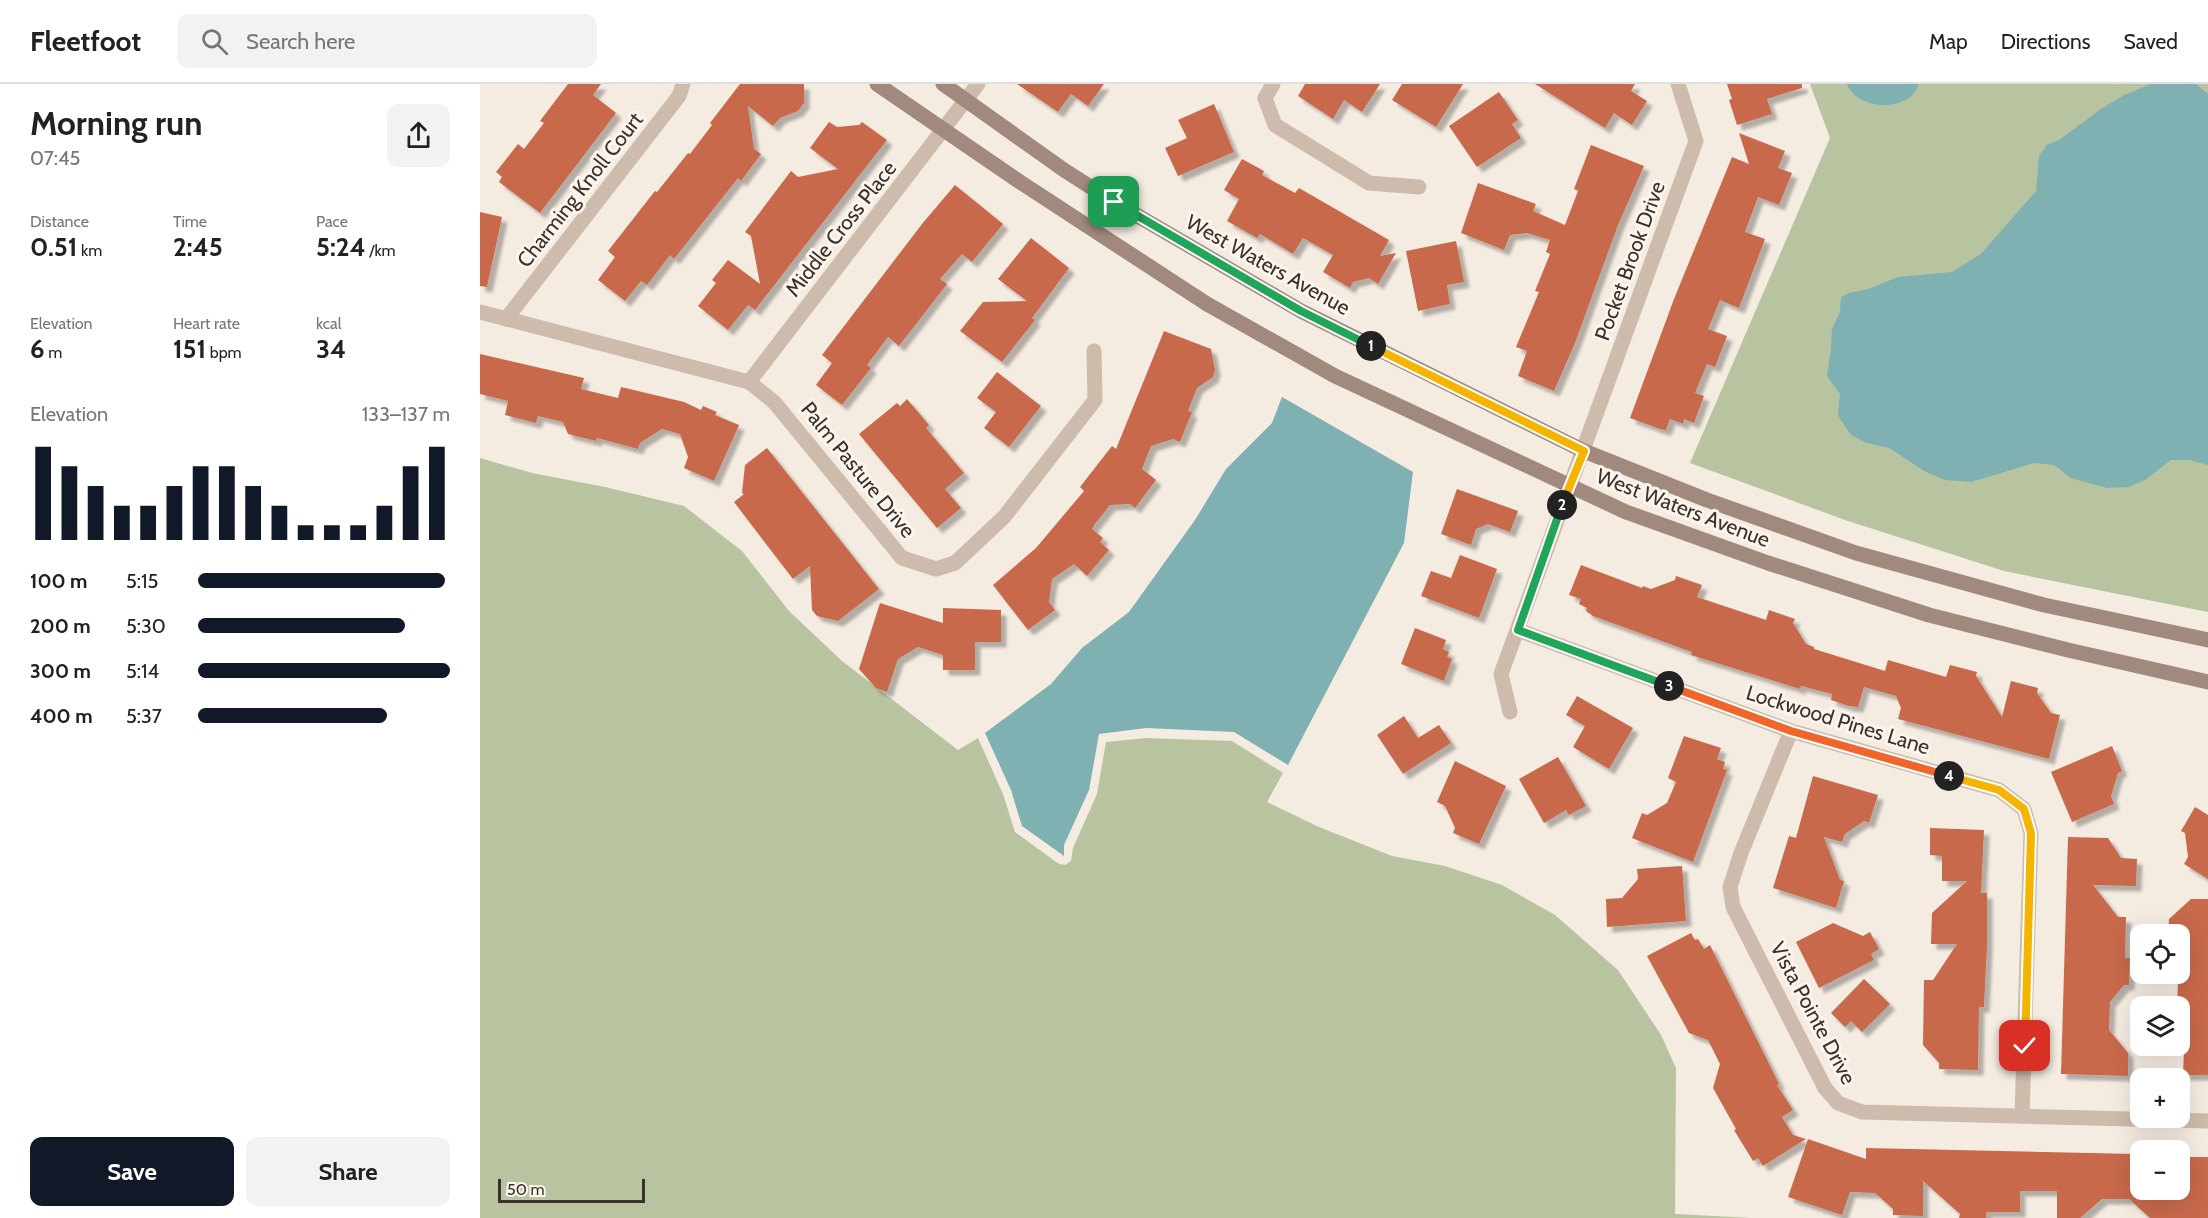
<!DOCTYPE html>
<html lang="en">
<head>
<meta charset="utf-8">
<style>
  :root { --surface:#fff; --page:#f2f2f2; --text:#222; --muted:#767676; --line:#e0e0e0; --accent:#111827 }
  body { margin:0; font-family:Cabin,sans-serif; background:var(--page); color:var(--text); height:100vh; display:flex; flex-direction:column; font-size:22px; white-space:nowrap }
  * { box-sizing:border-box; margin:0 }
  p { font-size:20px; color:var(--muted) }
  .icon { flex:none; width:33px; height:33px; fill:none; stroke:currentColor; stroke-width:2; stroke-linecap:round; stroke-linejoin:round }
  .map { position:relative; flex:1; overflow:hidden }
  .side { display:flex; flex-direction:column; background:var(--surface); width:480px }
  .side>* { flex:none }
  .tools { position:absolute; left:1650px; top:840px; display:grid; gap:12px }
  .tools a { display:grid; place-items:center; width:60px; height:60px; border-radius:12px; background:var(--surface); box-shadow:0 6px 24px #0002; font-size:30px }
  .scale { position:absolute; left:18px; bottom:15px; width:147px; box-sizing:border-box; padding-left:6px; border:3px solid #3b302b; border-top:0; font-size:16px; line-height:21px; white-space:nowrap; color:#3b302b; -webkit-text-stroke:4px #fbf5ee; paint-order:stroke }
  .pin { position:absolute; display:grid; place-items:center; width:51px; height:51px; color:#fff; margin:-26px; border-radius:12px; box-shadow:0 3px 9px #0006 }
  .km { position:absolute; width:30px; height:30px; margin:-15px; border-radius:50%; background:#222; color:#fff; font-size:16px; line-height:30px; text-align:center }
  .round { display:grid; place-items:center; flex:none; width:63px; height:63px; border-radius:12px; background:var(--page) }
  .head { display:flex; align-items:center; justify-content:space-between; height:102px; padding:0 30px }
  h1 { font-size:33px; font-weight:800; line-height:45px }
  .figures { display:grid; grid-template-columns:repeat(3,1fr); gap:9px; height:102px; padding:6px 30px }
  .figures div { display:grid; align-content:center }
  .figures b { font-size:26px; font-weight:800 }
  .figures small { font-size:16px; font-weight:400 }
  .figures p { font-size:16px }
  .chart { height:168px; padding:12px 30px }
  .chart p { display:flex; justify-content:space-between }
  .chart svg { width:100%; height:108px; margin-top:6px; stroke:var(--accent); stroke-width:6 }
  .primary-button { display:flex; gap:12px; margin-top:auto; padding:12px 30px }
  .primary-button a { flex:1; height:69px; border-radius:12px; background:var(--accent); color:#fff; font-size:24px; font-weight:800; line-height:69px; text-align:center }
  .primary-button a+a { background:var(--page); color:var(--text) }
  ul { padding:0 30px; list-style:none; font-size:20px }
  li { display:grid; grid-template-columns:96px 72px 1fr; align-items:center; height:45px }
  li i { height:15px; border-radius:8px; background:var(--accent) }
  header { display:flex; align-items:center; gap:36px; box-sizing:border-box; height:84px; padding:0 30px; background:var(--surface); border-bottom:2px solid var(--line) }
  header strong { font-size:28px }
  nav { display:flex; gap:33px; margin-inline-start:auto; font-size:21px }
  .search { width:420px; height:54px; background:var(--page); display:flex; align-items:center; gap:15px; box-sizing:border-box; padding:0 21px; border-radius:12px; color:var(--muted); font-size:22px }
  main { display:flex; flex:1; min-height:0 }
  .map>svg:first-child { display:block }
  .green { fill:#b8c4a0 }
  .water { fill:#7fb0b2 }
  .building { fill:#c8694b; filter:url(#shadow) }
  .lines { fill:none; stroke-linecap:round; stroke-linejoin:round }
  .street { stroke:#cdbbac; stroke-width:15 }
  .secondary { stroke:#a18a7d; stroke-width:15 }
  .split-1-casing { stroke:#fff; stroke-width:12 }
  .split-2-casing { stroke:#fff; stroke-width:12 }
  .split-3-casing { stroke:#fff; stroke-width:12 }
  .split-4-casing { stroke:#fff; stroke-width:12 }
  .split-5-casing { stroke:#fff; stroke-width:12 }
  .split-1 { stroke:#22a559; stroke-width:8 }
  .split-2 { stroke:#f5b400; stroke-width:8 }
  .split-3 { stroke:#22a559; stroke-width:8 }
  .split-4 { stroke:#f0652b; stroke-width:8 }
  .split-5 { stroke:#f5b400; stroke-width:8 }
  .labels { text-anchor:middle; stroke-width:6; stroke-linejoin:round; paint-order:stroke }
  .street-label { font-size:21px; fill:#3b302b; stroke:#fbf5ee }
</style>
</head>
<body>
<header>
<strong>Fleetfoot</strong>
<div class="search"><svg class="icon" aria-label="search" viewBox="0 0 24 24"><circle cx="10" cy="10" r="6"/><path d="M15 15l6 6"/></svg>Search here</div>
<nav><a>Map</a><a>Directions</a><a>Saved</a></nav>
</header>
<main>
<section class="side">
<div class="head"><div><h1>Morning run</h1><p>07:45</p></div><a class="round"><svg class="icon" aria-label="share" viewBox="0 0 24 24"><path d="M12 15V3M7 8l5-5 5 5M5 13v7h14v-7"/></svg></a></div>
<div class="figures">
<div><p>Distance</p><b>0.51<small> km</small></b></div>
<div><p>Time</p><b>2:45</b></div>
<div><p>Pace</p><b>5:24<small> /km</small></b></div>
</div>
<div class="figures">
<div><p>Elevation</p><b>6<small> m</small></b></div>
<div><p>Heart rate</p><b>151<small> bpm</small></b></div>
<div><p>kcal</p><b>34</b></div>
</div>
<div class="chart"><p><span>Elevation</span>133–137 m</p>
<svg viewBox="0 0 160 44" preserveAspectRatio="none"><path d="M5 44V6M15 44V14M25 44V22M35 44V30M45 44V30M55 44V22M65 44V14M75 44V14M85 44V22M95 44V30M105 44V38M115 44V38M125 44V38M135 44V30M145 44V14M155 44V6"/></svg>
</div>
<ul>
<li><b>100 m</b>5:15<i style="width:98%"></i></li>
<li><b>200 m</b>5:30<i style="width:82%"></i></li>
<li><b>300 m</b>5:14<i style="width:100%"></i></li>
<li><b>400 m</b>5:37<i style="width:75%"></i></li>
</ul>
<div class="primary-button"><a>Save</a><a>Share</a></div>
</section>
<div class="map">
<svg width="1728" height="1134" viewBox="0 0 1728 1134">
  <defs>
    <filter id="shadow"><feDropShadow dx="5.5" dy="5.5" stdDeviation="1.5" flood-color="#0004"/></filter>
  </defs>
  <rect width="100%" height="100%" fill="#f4ebe1"/>
  <g class="green">
    <polygon points="1330,0 1728,0 1728,528 1524,487 1365,436 1210,379 1350,54"/>
    <polygon points="0,374 52,389 125,403 204,422 262,467 309,527 362,577 478,666 498,654 523,710 535,748 579,780 585,781 591,777 593,764 617,710 626,658 666,654 752,657 803,689 787,718 839,743 912,772 965,782 1022,801 1075,831 1138,886 1181,951 1196,984 1195,1130 1272,1134 0,1134"/>
  </g>
  <g class="water">
    <path d="M1367 0H1439C1430 29 1377 27 1367 0Z"/>
    <polygon points="1671,0 1716,0 1728,10 1728,381 1709,376 1691,376 1665,396 1649,403 1627,404 1591,394 1574,381 1554,379 1491,398 1465,396 1446,388 1409,364 1387,359 1371,351 1358,332 1360,310 1347,292 1351,264 1352,245 1360,228 1361,213 1369,209 1388,205 1418,193 1472,188 1501,170 1556,107 1559,72 1567,61 1579,56 1621,25 1644,11"/>
    <polygon points="802,313 933,388 924,459 808,681 754,648 666,644 619,650 609,706 584,761 584,772 542,742 531,706 505,649 571,600 602,564 649,528 715,436 746,385 792,339"/>
  </g>
  <g class="building">
    <polygon points="88,0 121,0 113,11 136,29 60,129 19,98 22,93 16,88 38,60 44,65 64,39 60,37"/>
    <polygon points="260,0 324,0 324,19 318,27 300,34 293,42 268,22 274,65 281,70 261,97 258,94 194,175 190,171 167,201 161,197 145,217 118,196 135,173 128,167 175,107 177,108 208,69 210,70 232,41 230,39"/>
    <polygon points="537,0 624,0 608,22 591,10 578,28"/>
    <polygon points="825,0 900,0 882,28 864,16 853,35 818,12"/>
    <polygon points="922,0 983,0 956,43 912,16"/>
    <polygon points="1055,0 1155,0 1151,7 1167,17 1152,41 1134,29 1125,44"/>
    <polygon points="1247,0 1322,0 1322,4 1287,15 1292,30 1257,41 1249,16 1252,15"/>
    <polygon points="1019,8 1038,36 1032,40 1041,54 997,83 969,42"/>
    <polygon points="734,20 754,68 698,92 685,64 707,54 698,36"/>
    <polygon points="349,38 357,43 379,41 382,38 407,56 275,226 268,221 248,246 218,222 236,199 232,196 248,176 280,200 271,152 265,148 311,87 318,93 358,85 330,64"/>
    <polygon points="1259,49 1305,67 1298,84 1312,89 1299,121 1278,113 1265,148 1285,155 1259,224 1240,216 1228,245 1247,252 1235,283 1227,280 1215,309 1224,312 1214,339 1204,335 1203,340 1190,335 1186,346 1180,345 1150,334 1194,215 1252,73 1269,80"/>
    <polygon points="1111,61 1164,82 1138,141 1095,259 1074,307 1038,292 1047,267 1036,263 1059,208 1055,207 1070,170 1066,168 1070,156 1047,149 1030,151 1024,166 981,149 998,99 1056,120 1053,127 1085,141 1098,107 1094,105"/>
    <polygon points="762,75 784,87 782,91 815,109 819,104 909,156 900,172 916,169 898,200 889,194 873,198 870,204 843,188 853,171 823,154 813,170 780,150 777,154 747,137 759,115 744,106"/>
    <polygon points="475,101 523,140 492,178 482,170 460,195 467,200 419,262 408,253 387,281 391,284 362,321 336,301 352,279 342,271 442,140"/>
    <polygon points="0,128 22,133 7,203 0,202"/>
    <polygon points="551,154 589,184 552,234 555,236 522,278 480,247 503,218 547,217 518,195"/>
    <polygon points="976,157 984,198 967,201 970,220 938,227 926,167"/>
    <polygon points="684,247 731,265 735,286 733,293 717,304 708,327 712,328 700,358 693,355 671,362 662,385 676,396 655,424 650,420 630,421 615,440 612,445 623,454 620,458 629,466 607,492 594,480 572,495 569,518 575,526 548,546 513,501 556,464 604,407 600,403 632,362 636,365"/>
    <polygon points="0,270 104,294 101,305 138,314 141,303 204,318 221,326 223,322 237,328 235,331 259,341 234,397 204,384 208,373 200,350 182,345 160,359 158,365 117,354 116,357 88,350 83,338 58,332 56,339 25,331 28,317 0,310"/>
    <polygon points="517,288 561,322 529,363 504,344 516,328 497,314"/>
    <polygon points="427,315 449,341 446,344 484,389 465,405 481,424 457,444 379,350 417,319 420,322"/>
    <polygon points="287,364 399,505 358,537 337,532 332,526 330,482 313,495 254,418 264,410 262,409 265,381"/>
    <polygon points="977,405 1038,427 1030,448 1008,440 996,445 991,461 961,450"/>
    <polygon points="980,471 1017,485 999,534 941,512 951,487 971,494"/>
    <polygon points="1101,481 1162,504 1163,502 1171,505 1195,496 1196,492 1222,501 1217,513 1286,536 1289,526 1315,535 1313,539 1326,560 1334,563 1334,565 1405,587 1408,576 1466,593 1470,581 1497,588 1496,592 1522,633 1531,597 1558,604 1557,609 1571,629 1580,631 1569,675 1418,635 1421,624 1416,612 1384,603 1378,623 1369,622 1351,616 1352,610 1321,602 1320,605 1211,571 1212,568 1113,532 1106,527 1107,524 1099,520 1101,515 1089,511"/>
    <polygon points="400,519 463,539 463,524 521,526 521,558 495,558 495,586 463,586 463,571 438,563 418,575 407,608 396,604 379,585"/>
    <polygon points="935,544 966,556 963,565 969,568 967,573 972,575 964,597 921,580"/>
    <polygon points="1097,612 1153,644 1129,685 1093,663 1105,642 1086,631"/>
    <polygon points="924,632 938,654 959,641 971,659 923,690 897,651"/>
    <polygon points="1204,652 1241,664 1237,675 1245,678 1243,685 1247,686 1213,778 1152,754 1162,729 1167,731 1187,719 1196,698 1188,694"/>
    <polygon points="1632,662 1642,687 1638,689 1631,712 1634,720 1592,738 1571,688"/>
    <polygon points="1078,673 1106,722 1089,731 1086,726 1064,739 1039,695"/>
    <polygon points="975,677 1026,702 999,760 973,749 975,744 965,722 957,718"/>
    <polygon points="1333,692 1398,711 1389,739 1384,737 1365,750 1362,758 1344,753 1360,796 1364,797 1356,824 1293,804 1309,752 1316,754"/>
    <polygon points="1715,723 1728,731 1728,795 1704,780 1708,773 1705,749 1701,747"/>
    <polygon points="1450,744 1504,746 1501,809 1507,809 1507,861 1504,923 1499,923 1498,986 1459,985 1459,979 1443,961 1444,896 1453,896 1477,860 1451,860 1452,829 1487,797 1462,797 1462,772 1450,771"/>
    <polygon points="1588,753 1628,754 1641,774 1657,775 1656,802 1613,801 1638,833 1646,833 1645,874 1650,874 1649,901 1644,901 1630,918 1629,946 1648,969 1648,992 1581,990"/>
    <polygon points="1202,782 1206,837 1127,843 1126,815 1142,814 1158,795 1157,785"/>
    <polygon points="1711,815 1728,815 1728,991 1703,991 1704,966 1700,965 1700,921 1697,921 1700,850 1688,850 1689,835"/>
    <polygon points="1353,839 1383,852 1390,848 1399,865 1391,870 1394,876 1339,904 1316,858"/>
    <polygon points="1211,849 1215,856 1218,855 1224,865 1230,861 1299,1000 1297,1001 1313,1026 1302,1033 1313,1051 1326,1055 1283,1082 1278,1074 1273,1077 1254,1046 1256,1045 1233,1004 1240,980 1228,956 1209,949 1167,872"/>
    <polygon points="1384,895 1410,920 1382,948 1371,937 1365,943 1351,929"/>
    <polygon points="1328,1055 1386,1075 1386,1064 1655,1070 1655,1073 1660,1073 1660,1106 1710,1106 1710,1073 1728,1073 1728,1134 1670,1134 1649,1115 1622,1115 1600,1134 1577,1134 1577,1107 1540,1107 1540,1128 1506,1128 1506,1134 1479,1134 1480,1130 1443,1097 1443,1132 1413,1131 1413,1125 1395,1109 1370,1108 1362,1131 1308,1113"/>
  </g>
  <g class="lines">
    <g class="street">
      <polyline points="793,0 785,14 795,41 889,99 939,103"/>
      <polyline points="0,228 269,298 294,318 422,474 456,485 475,479 524,433 615,316 614,267"/>
      <polyline points="26,235 199,12 203,0"/>
      <polyline points="269,298 498,0"/>
      <polyline points="1038,546 1311,647 1519,706 1544,725 1551,749 1542,1032"/>
      <polyline points="1030,628 1021,590 1216,57 1198,0"/>
      <polyline points="1311,647 1261,769 1250,803 1253,823 1345,1004 1358,1019 1382,1028 1728,1037"/>
    </g>
    <g class="secondary">
      <polyline points="397,0 540,98 727,220 855,292 1146,428 1288,479 1449,531 1588,566 1728,598"/>
      <polyline points="463,0 584,86 634,118 821,227 1104,367 1227,416 1376,469 1564,521 1728,556"/>
    </g>
  </g>
  <g class="lines">
    <g class="split-1-casing">
      <polyline id="split-1" points="634,118 821,227 891,262"/>
    </g>
    <g class="split-2-casing">
      <polyline id="split-2" points="891,262 1104,367 1082,421"/>
    </g>
    <g class="split-3-casing">
      <polyline id="split-3" points="1082,421 1038,546 1189,602"/>
    </g>
    <g class="split-4-casing">
      <polyline id="split-4" points="1189,602 1311,647 1469,692"/>
    </g>
    <g class="split-5-casing">
      <polyline id="split-5" points="1469,692 1519,706 1544,725 1551,749 1545,962"/>
    </g>
    <use href="#split-1" class="split-1"/>
    <use href="#split-2" class="split-2"/>
    <use href="#split-3" class="split-3"/>
    <use href="#split-4" class="split-4"/>
    <use href="#split-5" class="split-5"/>
  </g>
  <g class="labels">
    <g class="street-label">
      <text transform="translate(100 106) rotate(-52)" y="7">Charming Knoll Court</text>
      <text transform="translate(361 145) rotate(-52)" y="7">Middle Cross Place</text>
      <text transform="translate(1150 177) rotate(-70)" y="7">Pocket Brook Drive</text>
      <text transform="translate(788 181) rotate(29)" y="7">West Waters Avenue</text>
      <text transform="translate(378 386) rotate(51)" y="7">Palm Pasture Drive</text>
      <text transform="translate(1203 424) rotate(21)" y="7">West Waters Avenue</text>
      <text transform="translate(1358 636) rotate(17)" y="7">Lockwood Pines Lane</text>
      <text transform="translate(1333 929) rotate(62)" y="7">Vista Pointe Drive</text>
    </g>
  </g>
</svg>
<div class="tools">
<a><svg class="icon" aria-label="locate" viewBox="0 0 24 24"><circle cx="12" cy="12" r="6"/><path d="M12 2v4M12 18v4M2 12h4M18 12h4"/></svg></a>
<a><svg class="icon" aria-label="layers" viewBox="0 0 24 24"><path d="M12 4l9 5-9 5-9-5zM3 14l9 5 9-5"/></svg></a>
<a>+</a>
<a>−</a>
</div>
<div class="scale">50 m</div>
<div class="pin" style="left:634px;top:118px;background:#1e9e55"><svg class="icon" aria-label="arrive" viewBox="0 0 24 24"><path d="M6 21V4h12l-3 4 3 4H6"/></svg></div>
<div class="pin" style="left:1545px;top:962px;background:#d93025"><svg class="icon" aria-label="check" viewBox="0 0 24 24"><path d="M5 12l5 5 9-10"/></svg></div>
<b class="km" style="left:891px;top:262px">1</b>
<b class="km" style="left:1082px;top:421px">2</b>
<b class="km" style="left:1189px;top:602px">3</b>
<b class="km" style="left:1469px;top:692px">4</b>
</div>
</main>
</body>
</html>
